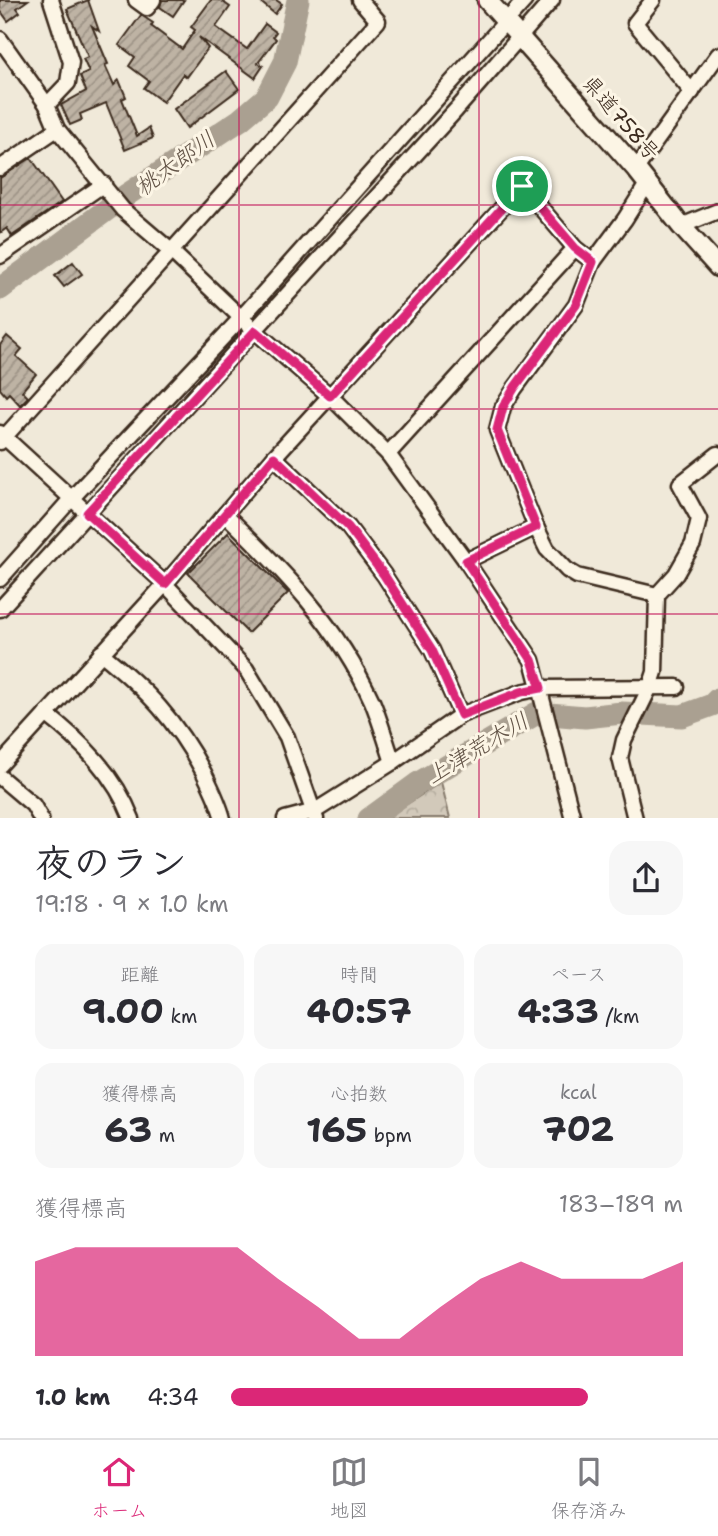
<!DOCTYPE html>
<html lang="ja">
<head>
<meta charset="utf-8">
<style>
  :root { --surface:#fff; --page:#f7f7f7; --text:#2b2b33; --muted:#7c7c81; --line:#e1e1e2; --accent:#db2777 }
  body { margin:0; font-family:"Shantell Sans","Klee One",sans-serif; background:var(--page); color:var(--text); height:100vh; display:flex; flex-direction:column; font-size:26px; white-space:nowrap }
  * { box-sizing:border-box; margin:0 }
  p { font-size:23px; color:var(--muted) }
  .icon { flex:none; width:38px; height:38px; fill:none; stroke:currentColor; stroke-width:2; stroke-linecap:round; stroke-linejoin:round }
  .map { position:relative; height:818px; overflow:hidden }
  .drawer { display:flex; flex-direction:column; background:var(--surface); flex:1 }
  .drawer>* { flex:none }
  .pin { position:absolute; display:grid; place-items:center; width:60px; height:60px; color:#fff; margin:-30px; border:4px solid #fff; border-radius:50%; box-shadow:0 2px 7px #0007 }
  .round { display:grid; place-items:center; flex:none; width:74px; height:74px; border-radius:21px; background:var(--page) }
  .head { display:flex; align-items:center; justify-content:space-between; height:119px; padding:0 35px }
  h1 { font-size:38px; font-weight:700; line-height:52px }
  .figures { display:grid; grid-template-columns:repeat(3,1fr); gap:10px; height:119px; padding:7px 35px }
  .figures div { display:grid; align-content:center; border-radius:18px; background:var(--page); text-align:center }
  .figures b { font-size:35px; font-weight:700 }
  .figures small { font-size:19px; font-weight:400 }
  .figures p { font-size:19px }
  .chart { height:196px; padding:14px 35px }
  .chart p { display:flex; justify-content:space-between }
  .chart svg { width:100%; height:126px; margin-top:7px; fill:var(--accent); opacity:.7 }
  ul { padding:0 35px; list-style:none; font-size:23px }
  li { display:grid; grid-template-columns:112px 84px 1fr; align-items:center; height:52px }
  li i { height:18px; border-radius:9px; background:var(--accent) }
  .tabs { display:flex; justify-content:space-around; align-items:center; height:98px; border-top:2px solid var(--line); background:var(--surface); font-size:19px; color:var(--muted) }
  .tabs a { display:grid; justify-items:center; gap:4px }
  .tabs .active { color:var(--accent) }
  .map>svg:first-child { display:block }
  .forest { fill:url(#forest-crowns); stroke:#867a6c; stroke-width:2 }
  .lines { fill:none; stroke-linecap:round; stroke-linejoin:round }
  .river { stroke:#aaa091; stroke-width:23 }
  .building { fill:url(#building-hatch); stroke:#3b2a1e; stroke-width:2 }
  .minor-casing { stroke:#3b2a1e; stroke-width:19 }
  .major-casing { stroke:#3b2a1e; stroke-width:23 }
  .minor { stroke:#fcf5e5; stroke-width:14 }
  .major { stroke:#fcf5e5; stroke-width:18 }
  .route-casing { stroke:#fff; stroke-width:14 }
  .route { stroke:#db2777; stroke-width:9 }
  .grid { fill:none; stroke:#c2185b; stroke-width:2; stroke-opacity:0.55 }
  .labels { text-anchor:middle; stroke-width:6; stroke-linejoin:round; paint-order:stroke }
  .street-label { font-size:21px; fill:#3b2a1e; stroke:#fcf5e5 }
  .water-label { font-size:23px; font-style:italic; fill:#625346; stroke:#fcf5e5 }
</style>
</head>
<body>
<div class="map">
<svg width="718" height="819" viewBox="0 0 718 819">
  <defs>
    <pattern id="forest-crowns" width="20" height="18" patternUnits="userSpaceOnUse" patternTransform="scale(1.75)"><rect width="20" height="18" fill="#d2c9ba"/><path d="M2 6a3 3 0 1 1 6 0M12 15a3 3 0 1 1 6 0" fill="none" stroke="#b5ad9f"/></pattern>
    <pattern id="building-hatch" width="6" height="6" patternUnits="userSpaceOnUse" patternTransform="scale(1.75)"><rect width="6" height="6" fill="#beb3a4"/><path d="M-1 1l2-2M0 6l6-6M5 7l2-2" fill="none" stroke="#9c9285"/></pattern>
  </defs>
  <rect width="100%" height="100%" fill="#f0e9d9"/>
  <filter id="ink" filterUnits="userSpaceOnUse"><feTurbulence type="fractalNoise" baseFrequency=".0143" numOctaves="2"/><feDisplacementMap in="SourceGraphic" scale="14" xChannelSelector="R" yChannelSelector="G"/><feConvolveMatrix kernelMatrix="1 2 1 2 8 2 1 2 1" color-interpolation-filters="sRGB"/></filter>
  <g filter="url(#ink)">
    <polygon class="forest" points="441,782 450,818 386,818"/>
    <g class="lines">
      <g class="river">
        <polyline points="0,289 128,194 240,120 267,97 285,62 298,0"/>
        <polyline points="369,819 417,784 537,713 585,717 622,713 682,716 712,705 718,699"/>
      </g>
    </g>
    <g class="building">
      <polygon points="0,0 28,0 17,8 20,12 8,21 0,10"/>
      <polygon points="88,0 99,31 92,26 108,64 105,65 114,85 119,80 126,97 122,99 137,136 149,128 153,138 125,150 106,103 80,114 82,120 70,125 61,105 86,91 80,76 89,72 83,59 88,57 67,9"/>
      <polygon points="162,0 184,0 173,16 160,7"/>
      <polygon points="211,0 220,0 230,7 216,27 247,49 265,24 276,32 273,36 276,39 258,63 263,66 255,78 199,37 208,48 187,77 183,74 163,102 144,88 149,81 129,66 135,57 119,45 141,15 153,23 151,26 182,49 195,30 191,27"/>
      <polygon points="258,0 276,0 282,4 275,14"/>
      <polygon points="226,71 239,89 187,128 174,109"/>
      <polygon points="31,158 62,202 12,236 7,228 0,233 0,178"/>
      <polygon points="73,262 82,274 64,287 55,276"/>
      <polygon points="7,336 22,349 16,356 36,374 22,391 28,397 20,405 9,393 6,396 0,389 0,345"/>
      <polygon points="228,533 288,593 248,633 188,573"/>
    </g>
    <g class="lines">
      <g class="minor-casing">
        <g id="minor">
          <polyline points="136,0 147,8 153,0"/>
          <polyline points="653,0 635,23 692,92"/>
          <polyline points="0,39 47,105 57,129 123,210 171,251 255,331 330,396 388,454 466,561 532,660 573,819"/>
          <polyline points="47,105 68,83 71,62 51,0"/>
          <polyline points="0,168 57,129"/>
          <polyline points="636,169 718,55"/>
          <polyline points="647,184 625,219 593,262 576,305 515,388 503,407 497,430 536,527 547,549 567,570 577,576 657,595"/>
          <polyline points="681,226 718,211"/>
          <polyline points="0,256 104,184"/>
          <polyline points="0,433 165,584 246,669 287,737 316,819"/>
          <polyline points="0,442 378,21 360,0"/>
          <polyline points="388,454 575,248"/>
          <polyline points="274,457 348,527 384,575 432,650 461,715"/>
          <path d="M225 514C283 570 338 626 372 701 380 720 386 742 393 762"/>
          <polyline points="466,561 536,527"/>
          <polyline points="0,579 71,499 241,318 525,0"/>
          <polyline points="0,609 456,110 552,0"/>
          <path d="M101 653C147 690 176 720 204 773 211 787 219 803 223 819"/>
          <path d="M46 714C82 742 115 775 132 819"/>
          <polyline points="0,765 165,584 274,457 522,186 575,248 593,262"/>
          <polyline points="0,777 33,805 41,819"/>
          <polyline points="285,819 315,811 393,762 461,715 521,692 541,688 677,687"/>
          <polyline points="635,819 620,758 624,740 650,687 655,672 657,595 676,574 693,544 699,519 680,484 718,454"/>
        </g>
      </g>
      <g class="major-casing">
        <polyline id="major" points="487,0 636,169 681,226 718,267"/>
      </g>
      <use href="#minor" class="minor"/>
      <use href="#major" class="major"/>
    </g>
  </g>
  <g class="lines" filter="url(#ink)">
    <g class="route-casing">
      <polygon id="route" points="522,186 575,248 593,262 576,305 515,387 503,407 497,430 536,527 466,561 532,660 541,688 521,692 461,715 432,650 384,575 348,527 274,457 165,584 87,513 255,331 330,396"/>
    </g>
    <use href="#route" class="route"/>
  </g>
  <path class="grid" d="M239 0V819M479 0V819M0 205H718M0 409H718M0 614H718"/>
  <g class="labels">
    <g class="street-label">
      <text transform="translate(621 118) rotate(49)" y="7">県道758号</text>
    </g>
    <g class="water-label">
      <text transform="translate(175 163) rotate(-36)" y="8">桃太郎川</text>
      <text transform="translate(477 748) rotate(-31)" y="8">上津荒木川</text>
    </g>
  </g>
</svg>
<div class="pin" style="left:522px;top:186px;background:#1e9e55"><svg class="icon" aria-label="arrive" viewBox="0 0 24 24"><path d="M6 21V4h12l-3 4 3 4H6"/></svg></div>
</div>
<section class="drawer">
<div class="head"><div><h1>夜のラン</h1><p>19:18 · 9 × 1.0 km</p></div><a class="round"><svg class="icon" aria-label="share" viewBox="0 0 24 24"><path d="M12 15V3M7 8l5-5 5 5M5 13v7h14v-7"/></svg></a></div>
<div class="figures">
<div><p>距離</p><b>9.00<small> km</small></b></div>
<div><p>時間</p><b>40:57</b></div>
<div><p>ペース</p><b>4:33<small> /km</small></b></div>
</div>
<div class="figures">
<div><p>獲得標高</p><b>63<small> m</small></b></div>
<div><p>心拍数</p><b>165<small> bpm</small></b></div>
<div><p>kcal</p><b>702</b></div>
</div>
<div class="chart"><p><span>獲得標高</span>183–189 m</p>
<svg viewBox="0 0 160 44" preserveAspectRatio="none"><path d="M0 44V11L10 6L20 6L30 6L40 6L50 6L60 17L70 27L80 38L90 38L100 27L110 17L120 11L130 17L140 17L150 17L160 11V44z"/></svg>
</div>
<ul>
<li><b>1.0 km</b>4:34<i style="width:79%"></i></li>
</ul>
</section>
<nav class="tabs">
<a class="active"><svg class="icon" aria-label="home" viewBox="0 0 24 24"><path d="M3 11l9-7 9 7M6 9v11h12V9"/></svg>ホーム</a>
<a><svg class="icon" aria-label="map" viewBox="0 0 24 24"><path d="M3 6l6-2 6 2 6-2v14l-6 2-6-2-6 2zM9 4v14M15 6v14"/></svg>地図</a>
<a><svg class="icon" aria-label="saved" viewBox="0 0 24 24"><path d="M7 4h10v16l-5-4-5 4z"/></svg>保存済み</a>
</nav>
</body>
</html>
